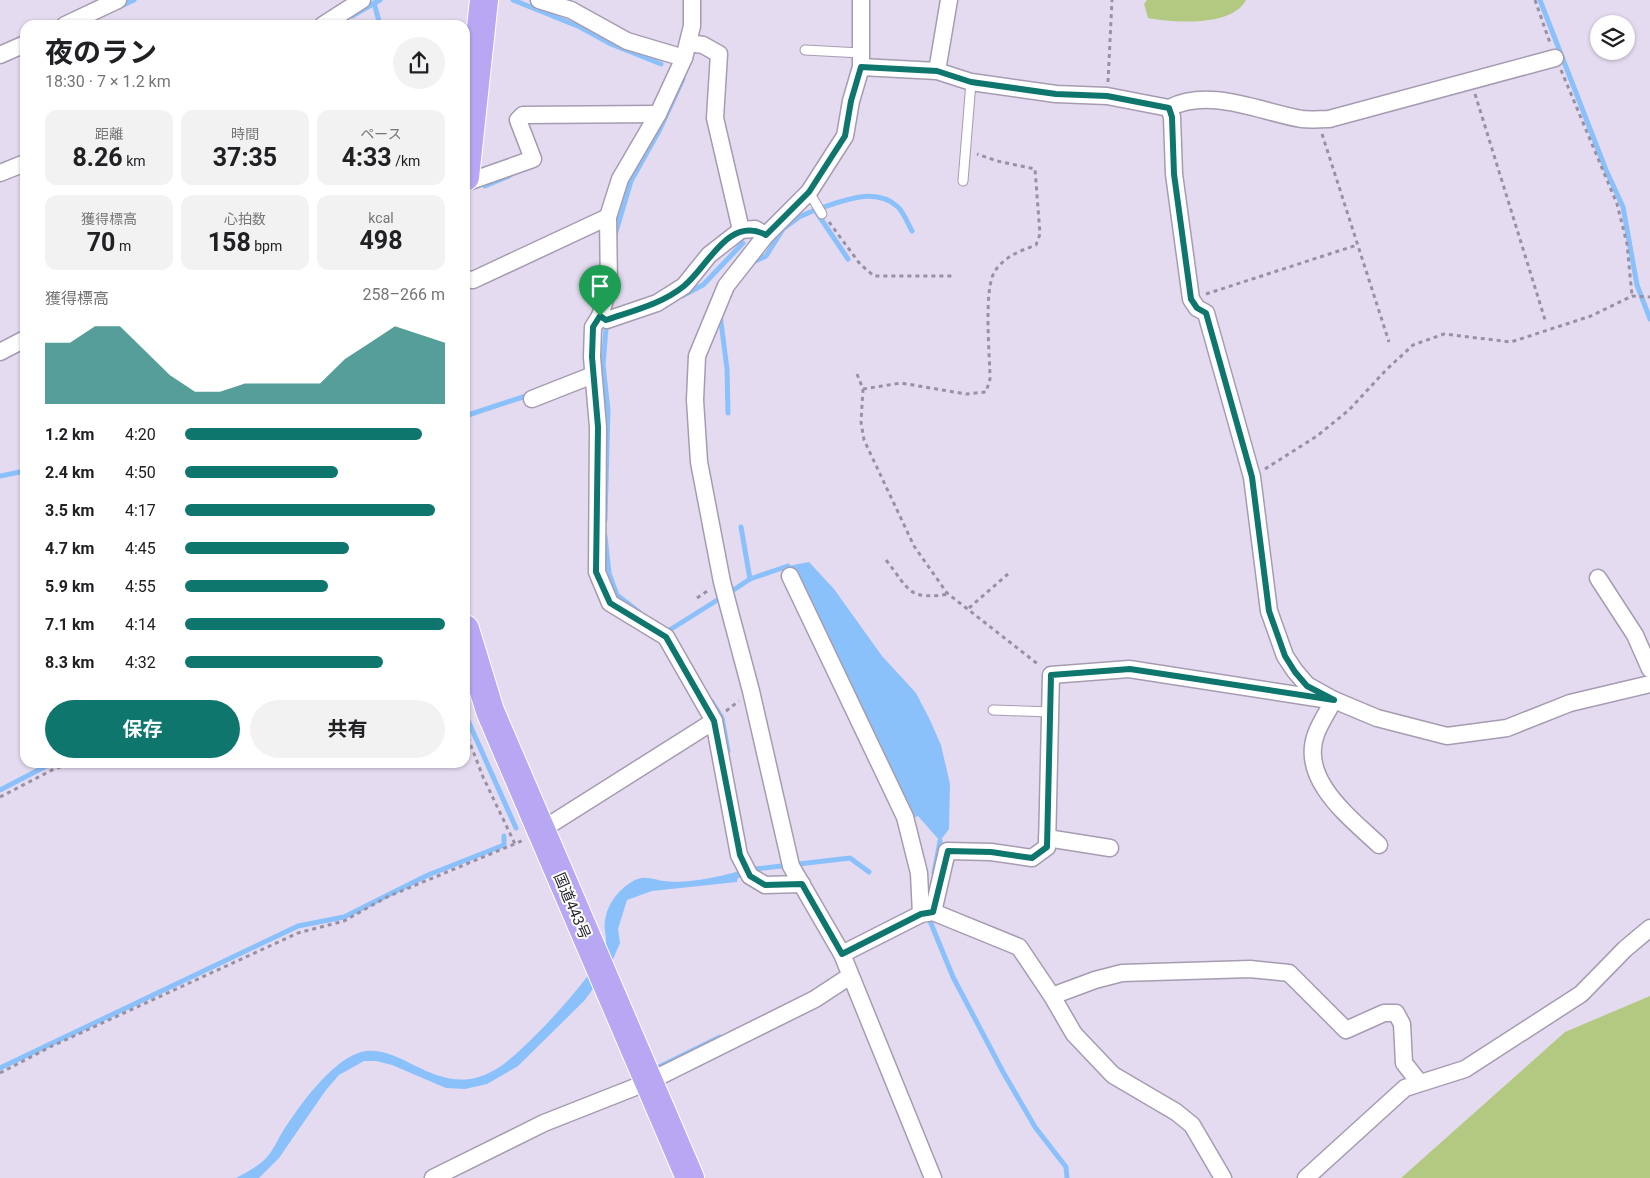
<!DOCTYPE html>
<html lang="ja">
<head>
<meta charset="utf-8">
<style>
  :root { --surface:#fff; --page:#f2f2f2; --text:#202124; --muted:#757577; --accent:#0f766e }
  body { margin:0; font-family:Roboto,"Noto Sans JP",sans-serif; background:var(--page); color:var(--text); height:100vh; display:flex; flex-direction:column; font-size:19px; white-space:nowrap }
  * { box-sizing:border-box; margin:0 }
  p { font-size:16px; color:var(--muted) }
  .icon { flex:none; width:28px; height:28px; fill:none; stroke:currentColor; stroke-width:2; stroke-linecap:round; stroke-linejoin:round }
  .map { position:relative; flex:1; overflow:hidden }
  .sheet { position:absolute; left:20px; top:20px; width:450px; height:748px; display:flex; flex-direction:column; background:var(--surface); border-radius:15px; box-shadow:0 1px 4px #0004 }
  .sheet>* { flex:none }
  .buttons { position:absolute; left:1590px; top:15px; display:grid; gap:10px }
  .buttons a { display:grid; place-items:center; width:45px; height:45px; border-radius:50%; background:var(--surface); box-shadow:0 1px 4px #0004; font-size:25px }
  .pin { position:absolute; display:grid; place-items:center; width:42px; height:42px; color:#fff; margin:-51px -21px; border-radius:50% 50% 50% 0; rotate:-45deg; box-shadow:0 0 5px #0007 }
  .pin .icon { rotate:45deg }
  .round { display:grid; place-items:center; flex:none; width:52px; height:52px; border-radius:26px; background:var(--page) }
  .headline { display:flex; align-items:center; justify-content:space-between; height:85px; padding:0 25px }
  h1 { font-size:28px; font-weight:700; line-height:38px }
  .figures { display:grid; grid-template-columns:repeat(3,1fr); gap:8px; height:85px; padding:5px 25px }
  .figures div { display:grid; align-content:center; border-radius:12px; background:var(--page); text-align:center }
  .figures b { font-size:25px; font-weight:700 }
  .figures small { font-size:14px; font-weight:400 }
  .figures p { font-size:14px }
  .chart { height:140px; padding:10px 25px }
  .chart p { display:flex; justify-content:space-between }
  .chart svg { width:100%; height:90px; margin-top:5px; fill:var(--accent); opacity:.7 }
  .button { display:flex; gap:10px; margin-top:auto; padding:10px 25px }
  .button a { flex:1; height:58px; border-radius:30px; background:var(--accent); color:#fff; font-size:20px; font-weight:700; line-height:58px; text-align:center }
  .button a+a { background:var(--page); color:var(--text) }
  ul { padding:0 25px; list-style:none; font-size:16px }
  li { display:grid; grid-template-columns:80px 60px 1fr; align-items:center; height:38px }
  li i { height:12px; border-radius:6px; background:var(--accent) }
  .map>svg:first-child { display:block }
  .green { fill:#b3c981 }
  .water { fill:#8bc1fa }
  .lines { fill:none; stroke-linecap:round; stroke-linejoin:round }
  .stream { stroke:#8bc1fa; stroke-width:5 }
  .service-casing { stroke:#a69cb1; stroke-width:11 }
  .minor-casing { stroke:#a69cb1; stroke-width:19 }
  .trunk-casing { stroke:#fff; stroke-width:30 }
  .path { stroke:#9991a2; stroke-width:3; stroke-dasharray:4 4; stroke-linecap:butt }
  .service { stroke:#fff; stroke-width:9 }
  .minor { stroke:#fff; stroke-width:16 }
  .trunk { stroke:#b8a8f4; stroke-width:28 }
  .route-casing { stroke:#fff; stroke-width:10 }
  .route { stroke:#0f766e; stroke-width:6 }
  .labels { text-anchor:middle; stroke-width:4; stroke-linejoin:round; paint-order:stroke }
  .street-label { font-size:15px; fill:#221f27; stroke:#fff }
</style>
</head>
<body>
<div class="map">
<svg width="1650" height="1178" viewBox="0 0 1650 1178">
  <rect width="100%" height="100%" fill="#e5dbf1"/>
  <g class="green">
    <path d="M1147 0H1246C1232 27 1174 23 1148 18L1144 4Z"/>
    <polygon points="1650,996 1650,1178 1401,1178 1565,1032"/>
  </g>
  <g class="water">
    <polygon points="809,562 834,589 882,656 916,693 930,720 941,745 950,784 949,829 940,841 918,816 911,819 788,566"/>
    <path d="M739 871 737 882 652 891 627 900 618 929 620 943 610 966 584 1001 518 1066 487 1084 465 1089 446 1088 392 1065 376 1061H364L339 1075 326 1090 279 1158 259 1178H236C247 1172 259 1166 267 1157 274 1149 278 1139 283 1131 299 1106 330 1063 358 1053 403 1038 439 1108 501 1066 529 1046 589 981 604 951 609 941 603 931 605 921 607 903 620 888 635 880 646 875 654 880 664 881 684 884 720 877 739 871Z"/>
  </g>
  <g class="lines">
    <g class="stream">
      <polyline points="513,0 580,27 611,44 661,64"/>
      <polyline points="1540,0 1606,170 1623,207 1637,285 1650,319"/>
      <polyline points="374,3 380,25"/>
      <polyline points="119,7 134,0"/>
      <polyline points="352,16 380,0"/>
      <polyline points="485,186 509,176"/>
      <path d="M818 209C843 201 875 186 898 207 904 213 908 224 912 231"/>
      <polyline points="615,235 631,181 659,131 683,79"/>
      <polyline points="751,263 766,256 783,229 799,217 815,210 848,259"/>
      <polyline points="682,296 703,285 743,243"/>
      <polyline points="720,314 727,369 728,413"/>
      <polyline points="465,416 529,395"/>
      <polyline points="0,476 25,471"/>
      <polyline points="605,520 608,410 603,365 606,328 612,324"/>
      <polyline points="741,527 750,579"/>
      <polyline points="605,536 609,573 617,595 639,612"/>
      <polyline points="732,591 750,579 788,566"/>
      <polyline points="668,631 719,599"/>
      <polyline points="712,702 722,718 728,751"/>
      <polyline points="465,714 516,828"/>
      <polyline points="0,790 54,762"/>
      <polyline points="934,873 940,841"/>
      <polyline points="732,878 755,869 850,858 869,872"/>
      <polyline points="930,921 953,977 1003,1072 1035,1127 1066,1167 1067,1178"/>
      <polyline points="0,1068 298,926 344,917 428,875 504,845 504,836"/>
      <polyline points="657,1068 720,1037"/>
    </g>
    <g class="service-casing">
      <g id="service">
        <polyline points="805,50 861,53"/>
        <polyline points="963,181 971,82"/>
        <polyline points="809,192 822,214"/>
        <polyline points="993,710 1050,712"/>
      </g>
    </g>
    <g class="minor-casing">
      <g id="minor">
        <polyline points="539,0 571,10 627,41 684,58"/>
        <polyline points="692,0 692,26 684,58 658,114 620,179 608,217 609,287 600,316 593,327 592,357 598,427 597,572 610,603 666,637 714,721 739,855 750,876 765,885 802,884"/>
        <polyline points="861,0 861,67 851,101 845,136 809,192 766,235 726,286 697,356 695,400 699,462 722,582 751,691 791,866 842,954 933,1178"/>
        <polyline points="65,25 118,0"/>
        <polyline points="323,25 362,0"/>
        <polyline points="689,43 703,45 719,54 715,118 741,230 755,229 766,235"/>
        <polyline points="0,55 25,44"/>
        <polyline points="861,67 937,71 971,82 1056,94 1107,96 1169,108 1172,117 1174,174 1191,299 1197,308 1206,313 1252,477 1269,611 1285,656 1295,671 1307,685 1334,700 1377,718 1447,736 1507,728 1570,703 1650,684"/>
        <polyline points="937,71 949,0"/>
        <path d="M1169 108C1210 87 1260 112 1302 119 1310 120 1320 119 1329 119L1555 58"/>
        <polyline points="0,173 25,163"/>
        <polyline points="465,183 533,159 518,120 523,115 658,114"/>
        <polyline points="465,279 473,280 608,217"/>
        <polyline points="600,316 607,320 657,303 684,286 709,255 741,230"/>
        <polyline points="0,352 25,339"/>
        <polyline points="532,399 593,375"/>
        <polyline points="790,576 905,817 919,873 921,914"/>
        <polyline points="1598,578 1635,635 1650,669"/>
        <path d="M1334 700C1328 711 1320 723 1316 734 1299 780 1351 818 1379 845"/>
        <polyline points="540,831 714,721"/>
        <polyline points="1047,838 1110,848"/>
        <polyline points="933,912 947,851 991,852 1032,858 1047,847 1051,675 1129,669 1323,699"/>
        <polyline points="842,954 921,914 933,912 1019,947 1052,996 1095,980 1122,973 1250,969 1289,973 1346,1030 1384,1013 1396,1013 1402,1024 1404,1063 1419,1082"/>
        <polyline points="1052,996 1074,1034 1113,1075 1176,1112 1192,1125 1223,1178"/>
        <polyline points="433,1178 544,1123 648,1082 815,999 850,976"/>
        <polyline points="1306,1178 1405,1088 1465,1069 1581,994 1625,949 1650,928"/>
      </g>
    </g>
    <g class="trunk-casing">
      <g id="trunk">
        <polyline points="465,177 484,0"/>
        <polyline points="465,629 490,711 690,1178"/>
      </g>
    </g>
    <g class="path">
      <polyline points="1535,0 1550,43"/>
      <polyline points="1561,70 1617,204 1627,244 1632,296"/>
      <polyline points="1108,82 1112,0"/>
      <polyline points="1475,94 1546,323"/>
      <polyline points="1322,134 1389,342"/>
      <polyline points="829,222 860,264 874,276 952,276"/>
      <polyline points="1206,294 1357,245"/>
      <polyline points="857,374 863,389 861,422 864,440 914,546 947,593 1039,665"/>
      <path d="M863 389 901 383 966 394 986 392 990 379C990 356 983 289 995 271 1005 256 1020 251 1036 245L1040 234 1035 169 997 161 977 154"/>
      <polyline points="1265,469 1317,436 1349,410 1386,370 1413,345 1444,334 1511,342 1591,316 1632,296 1650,297"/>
      <path d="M886 560C911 592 908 600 950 594"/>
      <polyline points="697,598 709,590"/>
      <polyline points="969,608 1008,574"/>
      <polyline points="726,711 739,701"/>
      <polyline points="465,730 483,777 515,844"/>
      <polyline points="0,797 54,769 75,762"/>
      <polyline points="0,1073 50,1047 298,933 344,921 387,897 524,840"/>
    </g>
    <use href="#service" class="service"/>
    <use href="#minor" class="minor"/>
    <use href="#trunk" class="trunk"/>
  </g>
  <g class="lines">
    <g class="route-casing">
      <path id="route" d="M861 67 937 71 971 82 1056 94 1107 96 1169 108 1172 117 1174 174 1191 299 1197 308 1206 313 1252 477 1269 611 1285 656 1295 672 1307 686 1334 700 1130 669 1051 675 1047 847 1032 858 991 852 948 851 933 912 921 914 842 954 802 884 765 885 750 876 740 855 714 721 666 637 610 603 596 572 598 427 592 357 593 327 600 316 606 320C632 311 662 304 684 286 708 267 728 215 766 235L809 192 845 136 851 101Z"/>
    </g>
    <use href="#route" class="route"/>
  </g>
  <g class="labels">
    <g class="street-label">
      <text transform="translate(572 906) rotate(67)" y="5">国道443号</text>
    </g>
  </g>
</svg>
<div class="buttons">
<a><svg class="icon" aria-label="layers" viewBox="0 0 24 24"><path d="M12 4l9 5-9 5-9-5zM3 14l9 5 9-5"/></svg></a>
</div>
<div class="pin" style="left:600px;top:316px;background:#1e9e55"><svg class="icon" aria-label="arrive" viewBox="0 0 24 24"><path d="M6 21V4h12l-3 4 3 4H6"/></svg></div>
<section class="sheet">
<div class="headline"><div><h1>夜のラン</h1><p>18:30 · 7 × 1.2 km</p></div><a class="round"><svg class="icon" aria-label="share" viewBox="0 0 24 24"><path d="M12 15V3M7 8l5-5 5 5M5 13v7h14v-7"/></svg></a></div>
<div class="figures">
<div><p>距離</p><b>8.26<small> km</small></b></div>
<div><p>時間</p><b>37:35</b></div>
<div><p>ペース</p><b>4:33<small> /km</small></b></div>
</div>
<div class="figures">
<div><p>獲得標高</p><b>70<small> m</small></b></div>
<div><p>心拍数</p><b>158<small> bpm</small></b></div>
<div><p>kcal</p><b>498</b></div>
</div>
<div class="chart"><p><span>獲得標高</span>258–266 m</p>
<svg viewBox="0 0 160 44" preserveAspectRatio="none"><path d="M0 44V14L10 14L20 6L30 6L40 18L50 30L60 38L70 38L80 34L90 34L100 34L110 34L120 22L130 14L140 6L150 10L160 14V44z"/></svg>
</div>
<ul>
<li><b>1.2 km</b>4:20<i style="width:91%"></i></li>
<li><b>2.4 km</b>4:50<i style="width:59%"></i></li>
<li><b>3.5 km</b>4:17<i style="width:96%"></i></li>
<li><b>4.7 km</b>4:45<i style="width:63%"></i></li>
<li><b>5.9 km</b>4:55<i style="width:55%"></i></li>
<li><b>7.1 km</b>4:14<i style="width:100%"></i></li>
<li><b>8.3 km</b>4:32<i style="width:76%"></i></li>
</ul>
<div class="button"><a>保存</a><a>共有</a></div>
</section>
</div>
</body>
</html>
